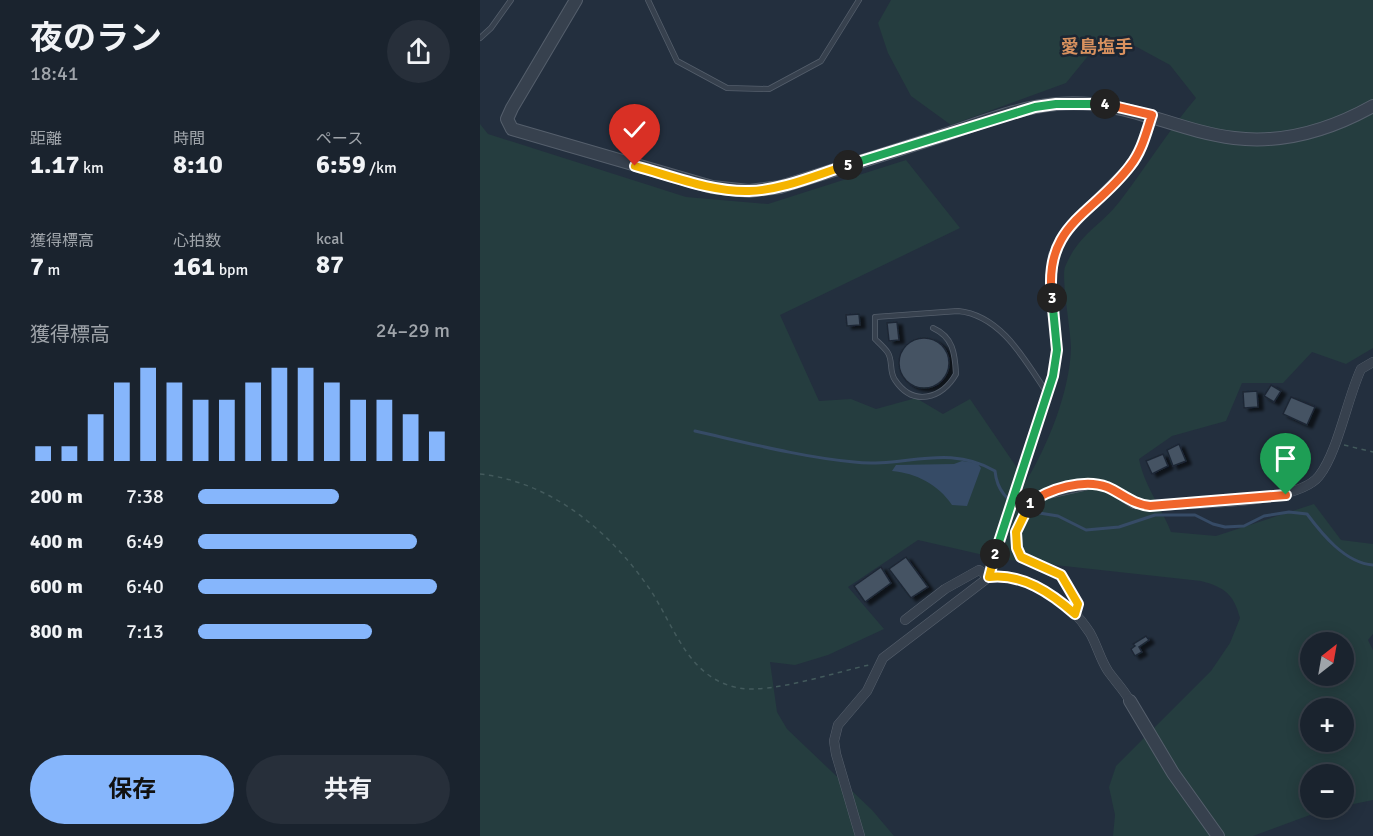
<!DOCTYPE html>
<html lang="ja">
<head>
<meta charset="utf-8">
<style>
  :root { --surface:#1a232e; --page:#272f3a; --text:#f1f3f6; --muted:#9fa4aa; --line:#38404a; --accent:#86b6fc }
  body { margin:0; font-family:Signika,"Noto Sans JP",sans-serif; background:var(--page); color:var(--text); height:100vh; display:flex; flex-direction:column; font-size:22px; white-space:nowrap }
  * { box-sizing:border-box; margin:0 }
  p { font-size:20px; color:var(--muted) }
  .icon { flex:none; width:33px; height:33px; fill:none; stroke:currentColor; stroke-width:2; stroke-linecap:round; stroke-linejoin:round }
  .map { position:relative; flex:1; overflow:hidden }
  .drawer { display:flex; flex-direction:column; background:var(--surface); width:480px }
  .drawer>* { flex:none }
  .needle { width:39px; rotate:31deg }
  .tools { position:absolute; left:820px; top:632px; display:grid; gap:12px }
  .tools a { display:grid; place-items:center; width:54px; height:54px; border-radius:50%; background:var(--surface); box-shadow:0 3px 15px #0003,0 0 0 2px var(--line); font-size:30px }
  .pin { position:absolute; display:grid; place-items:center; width:51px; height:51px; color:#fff; margin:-62px -26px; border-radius:50% 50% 50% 0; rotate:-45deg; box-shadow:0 0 6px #0007 }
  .pin .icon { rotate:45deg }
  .km { position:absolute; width:30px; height:30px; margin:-15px; border-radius:50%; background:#222; color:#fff; font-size:16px; line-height:30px; text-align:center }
  .round { display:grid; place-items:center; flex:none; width:63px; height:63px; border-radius:32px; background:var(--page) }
  .summary { display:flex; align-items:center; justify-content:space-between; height:102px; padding:0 30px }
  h1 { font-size:33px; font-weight:700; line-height:45px }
  .stats { display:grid; grid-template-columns:repeat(3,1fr); gap:9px; height:102px; padding:6px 30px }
  .stats div { display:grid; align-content:center }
  .stats b { font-size:26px; font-weight:700 }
  .stats small { font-size:16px; font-weight:400 }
  .stats p { font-size:16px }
  .chart { height:168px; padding:12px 30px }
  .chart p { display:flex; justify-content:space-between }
  .chart svg { width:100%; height:108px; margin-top:6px; stroke:var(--accent); stroke-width:6 }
  .cta { display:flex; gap:12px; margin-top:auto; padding:12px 30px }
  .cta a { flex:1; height:69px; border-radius:36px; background:var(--accent); color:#111; font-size:24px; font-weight:700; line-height:69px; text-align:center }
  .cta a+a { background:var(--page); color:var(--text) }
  ul { padding:0 30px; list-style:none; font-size:20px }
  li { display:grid; grid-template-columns:96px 72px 1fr; align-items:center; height:45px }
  li i { height:15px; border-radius:8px; background:var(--accent) }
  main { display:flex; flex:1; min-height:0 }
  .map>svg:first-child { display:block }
  .green { fill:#253d3f; fill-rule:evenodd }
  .water { fill:#364b66 }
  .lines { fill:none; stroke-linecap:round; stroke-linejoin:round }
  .stream { stroke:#364b66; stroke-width:3 }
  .building { fill:#445263; stroke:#1e2835; stroke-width:1.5; filter:url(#shadow) }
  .service-casing { stroke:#555f6c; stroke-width:6 }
  .minor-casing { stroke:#555f6c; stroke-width:10 }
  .tertiary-casing { stroke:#555f6c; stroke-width:14 }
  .path { stroke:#435a5c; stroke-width:1.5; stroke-dasharray:4.5 4.5; stroke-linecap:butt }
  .service { stroke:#37414e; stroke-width:4.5 }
  .minor { stroke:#37414e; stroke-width:9 }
  .tertiary { stroke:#37414e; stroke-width:12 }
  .split-1-casing { stroke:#fff; stroke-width:12 }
  .split-2-casing { stroke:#fff; stroke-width:12 }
  .split-3-casing { stroke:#fff; stroke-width:12 }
  .split-4-casing { stroke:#fff; stroke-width:12 }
  .split-5-casing { stroke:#fff; stroke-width:12 }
  .split-6-casing { stroke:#fff; stroke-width:12 }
  .split-1 { stroke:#f0652b; stroke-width:8 }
  .split-2 { stroke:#f5b400; stroke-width:8 }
  .split-3 { stroke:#22a559; stroke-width:8 }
  .split-4 { stroke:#f0652b; stroke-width:8 }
  .split-5 { stroke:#22a559; stroke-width:8 }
  .split-6 { stroke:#f5b400; stroke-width:8 }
  .labels { text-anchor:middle; stroke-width:5; stroke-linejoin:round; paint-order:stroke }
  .quarter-label { font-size:18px; font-weight:bold; fill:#d9915f; stroke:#1c2633 }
</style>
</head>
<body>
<main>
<section class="drawer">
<div class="summary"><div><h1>夜のラン</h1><p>18:41</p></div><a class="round"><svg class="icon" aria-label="share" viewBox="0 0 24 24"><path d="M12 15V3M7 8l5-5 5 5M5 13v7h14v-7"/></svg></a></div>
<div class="stats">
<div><p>距離</p><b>1.17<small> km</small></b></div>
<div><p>時間</p><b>8:10</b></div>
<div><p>ペース</p><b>6:59<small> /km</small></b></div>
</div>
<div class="stats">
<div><p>獲得標高</p><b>7<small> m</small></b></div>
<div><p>心拍数</p><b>161<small> bpm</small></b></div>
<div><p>kcal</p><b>87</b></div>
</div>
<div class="chart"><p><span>獲得標高</span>24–29 m</p>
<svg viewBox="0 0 160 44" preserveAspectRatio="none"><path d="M5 44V38M15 44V38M25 44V25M35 44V12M45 44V6M55 44V12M65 44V19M75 44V19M85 44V12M95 44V6M105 44V6M115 44V12M125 44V19M135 44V19M145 44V25M155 44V32"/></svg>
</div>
<ul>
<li><b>200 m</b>7:38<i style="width:56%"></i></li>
<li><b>400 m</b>6:49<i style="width:87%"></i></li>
<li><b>600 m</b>6:40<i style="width:95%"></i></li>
<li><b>800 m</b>7:13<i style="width:69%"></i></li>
</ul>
<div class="cta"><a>保存</a><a>共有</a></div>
</section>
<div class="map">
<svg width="893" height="836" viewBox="0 0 893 836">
  <defs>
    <filter id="shadow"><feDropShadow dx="5" dy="3" stdDeviation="1.5" flood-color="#0009"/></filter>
  </defs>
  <rect width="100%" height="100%" fill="#232f3e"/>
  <path class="green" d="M411 0H893V348L866 364 832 352 803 383H762L746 421 692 436 659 459C664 485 681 507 691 532L736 536 834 504 861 540 893 544V634L888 640 893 650V800L864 806V774H831V807H861L838 812 773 836H633L635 815 629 787 636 766 731 671 750 643 760 618C754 594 744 587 721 581L521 559 438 540 368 587 404 629 348 655 315 665 290 662 297 712 307 729 392 810 414 836H0V124L8 134 206 197 288 204 426 160 480 228 300 315 339 401 371 399 396 409 436 398 463 414 490 399 546 481C568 446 590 390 591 348 591 331 581 278 585 267 599 233 620 227 640 201 666 167 688 131 716 98L690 65 655 46 617 45 586 83 471 125 431 96 408 53 398 23ZM831 642H864V675H831ZM831 708H864V741H831Z"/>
  <path class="water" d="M482 461 497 463 501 468 487 506 472 505C459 485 436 473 412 471L416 465 474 464Z"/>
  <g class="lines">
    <g class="stream">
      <path d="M215 431C268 443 321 457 374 462 423 468 468 443 515 471 517 491 527 500 544 510"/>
      <path d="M553 512 578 516 606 530 639 527 675 515H715L733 524 745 527 764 526 784 516 809 512 827 514C842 534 865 563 893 565"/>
    </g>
  </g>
  <g class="building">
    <polygon points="379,314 380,325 367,326 366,315"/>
    <polygon points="417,322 419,340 409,341 407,323"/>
    <circle cx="444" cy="363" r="25"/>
    <polygon points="791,385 801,391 794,402 784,396"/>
    <polygon points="777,391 778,407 764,408 763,392"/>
    <polygon points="811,397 835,407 827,425 803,414"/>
    <polygon points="699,444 706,461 693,466 687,450"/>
    <polygon points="683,454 688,466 672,474 666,461"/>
    <polygon points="426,557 448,587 431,598 409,569"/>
    <polygon points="401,567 411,583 385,602 374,586"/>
    <polygon points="666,636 669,640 659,647 662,652 655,656 651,649 655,646 653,644"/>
  </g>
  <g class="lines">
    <g class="service-casing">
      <g id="service">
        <polyline points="168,0 197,61 247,88 289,89 341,61 379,0"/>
        <polyline points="0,38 11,28 31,0"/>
        <path d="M453 328C473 337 475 353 476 374 462 399 433 407 415 380 409 372 413 361 408 353 405 348 399 343 395 339V317L478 311C521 315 545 360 567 393"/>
      </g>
    </g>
    <g class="minor-casing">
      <g id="minor">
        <polyline points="509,577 573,376 577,350 570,286 573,255 587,229 651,165 663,144 672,115"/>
        <path d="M595 614 598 604 581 575 541 557 537 548 536 532 551 502 563 495 612 484 628 487 654 504 670 506C708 503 817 505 839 476 858 452 867 399 881 369L893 362"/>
        <polyline points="425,620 465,589 499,570 509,577"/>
        <path d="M380 836 356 754 354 741 358 725 387 691 403 658 509 577C548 573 590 601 610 633 617 645 620 659 628 671 635 681 644 690 650 701"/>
      </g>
    </g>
    <g class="tertiary-casing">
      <g id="tertiary">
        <path d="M96 0 32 108 27 119 32 129 232 187 269 191 300 187C354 170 409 153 464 135 501 123 538 107 577 104 645 98 691 130 754 138 803 144 850 130 893 106"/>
        <polyline points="650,701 693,773 738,836"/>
      </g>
    </g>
    <g class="path">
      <polyline points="864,445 893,452"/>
      <path d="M0 474C72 482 131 532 171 591 195 628 209 679 259 688 291 694 356 672 389 665"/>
    </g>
    <use href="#service" class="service"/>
    <use href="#minor" class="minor"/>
    <use href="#tertiary" class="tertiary"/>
  </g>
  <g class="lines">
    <g class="split-1-casing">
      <path id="split-1" d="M550 503C569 489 604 478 627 487 643 494 652 504 670 506L806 495"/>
    </g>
    <g class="split-2-casing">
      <path id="split-2" d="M515 554 509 577C542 573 571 593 595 614L598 604 581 575 541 557 537 548 536 532 550 503"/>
    </g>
    <g class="split-3-casing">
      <polyline id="split-3" points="515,554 573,376 577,350 572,298"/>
    </g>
    <g class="split-4-casing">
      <path id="split-4" d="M572 298C563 224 613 215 650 166 662 151 666 133 672 115L625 104"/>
    </g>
    <g class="split-5-casing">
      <polyline id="split-5" points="368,165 555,107 576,104 625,104"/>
    </g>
    <g class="split-6-casing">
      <path id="split-6" d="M155 166C192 176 231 192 269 191 303 190 336 175 368 165"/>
    </g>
    <use href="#split-1" class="split-1"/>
    <use href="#split-2" class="split-2"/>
    <use href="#split-3" class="split-3"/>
    <use href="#split-4" class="split-4"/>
    <use href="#split-5" class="split-5"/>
    <use href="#split-6" class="split-6"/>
  </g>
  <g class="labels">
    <g class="quarter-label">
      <text x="617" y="53">愛島塩手</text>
    </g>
  </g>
</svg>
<div class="tools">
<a><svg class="needle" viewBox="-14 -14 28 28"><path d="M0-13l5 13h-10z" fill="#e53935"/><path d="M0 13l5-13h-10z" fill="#9fa4aa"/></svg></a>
<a>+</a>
<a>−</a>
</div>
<div class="pin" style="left:806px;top:495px;background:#1e9e55"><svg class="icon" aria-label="arrive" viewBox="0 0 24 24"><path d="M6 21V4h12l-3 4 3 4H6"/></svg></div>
<div class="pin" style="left:155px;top:166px;background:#d93025"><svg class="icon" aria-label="check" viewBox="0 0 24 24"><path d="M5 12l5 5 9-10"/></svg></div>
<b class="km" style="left:550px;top:503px">1</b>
<b class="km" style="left:515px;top:554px">2</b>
<b class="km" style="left:572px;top:298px">3</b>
<b class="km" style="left:625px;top:104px">4</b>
<b class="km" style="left:368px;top:165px">5</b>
</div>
</main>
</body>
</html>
